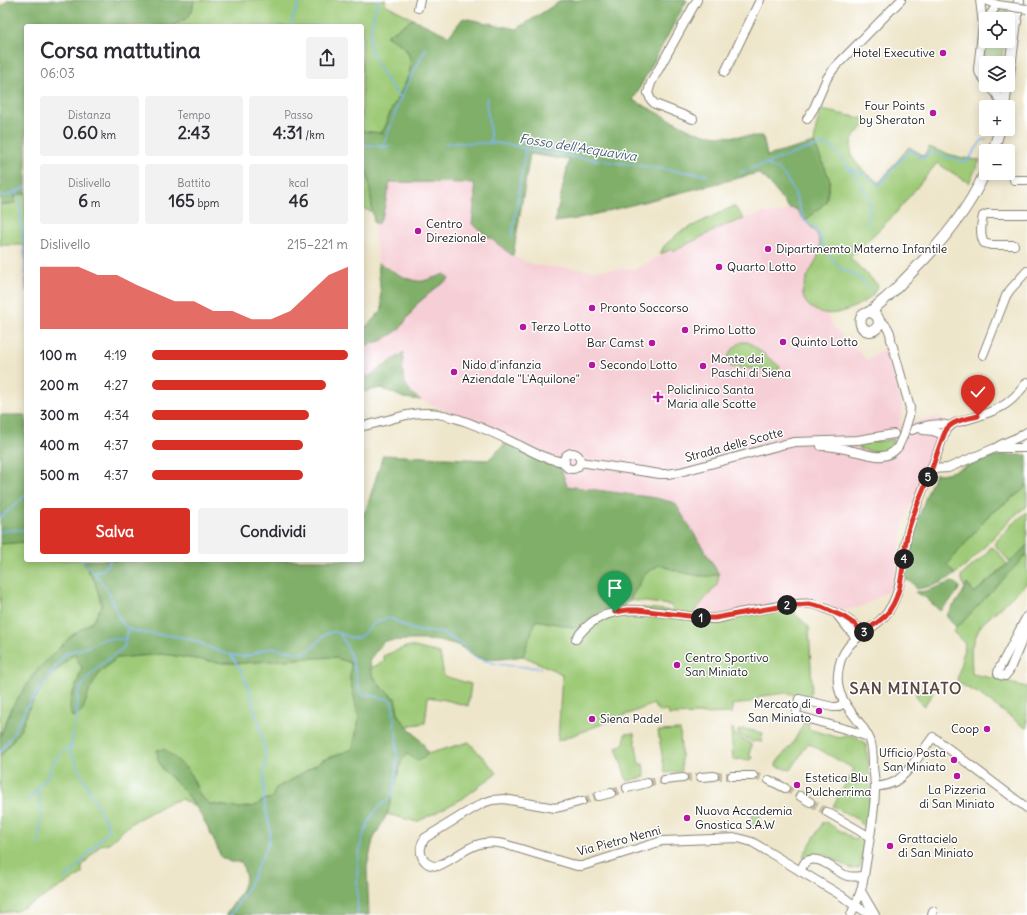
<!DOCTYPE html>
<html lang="it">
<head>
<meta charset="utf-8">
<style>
  :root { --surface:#fff; --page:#f2f2f3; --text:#2b2b33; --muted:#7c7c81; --accent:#d93025 }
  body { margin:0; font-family:Delius,sans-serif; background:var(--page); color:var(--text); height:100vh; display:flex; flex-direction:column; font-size:15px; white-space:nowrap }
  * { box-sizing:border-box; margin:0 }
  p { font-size:13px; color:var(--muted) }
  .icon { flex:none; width:22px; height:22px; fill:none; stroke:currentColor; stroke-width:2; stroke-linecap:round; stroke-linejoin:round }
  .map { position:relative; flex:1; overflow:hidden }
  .side { position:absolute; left:24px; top:24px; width:340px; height:538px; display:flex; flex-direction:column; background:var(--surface); border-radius:4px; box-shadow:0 2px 10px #0003 }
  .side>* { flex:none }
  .buttons { position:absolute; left:979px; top:12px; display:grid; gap:8px }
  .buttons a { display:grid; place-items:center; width:36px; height:36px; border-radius:4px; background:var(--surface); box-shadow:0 2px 10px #0003; font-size:20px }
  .pin { position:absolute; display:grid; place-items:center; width:34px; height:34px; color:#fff; margin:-41px -17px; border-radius:50% 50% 50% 0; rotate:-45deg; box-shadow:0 0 4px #0007 }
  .pin .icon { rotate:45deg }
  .km { position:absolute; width:20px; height:20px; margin:-10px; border-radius:50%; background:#222; color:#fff; font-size:11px; line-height:20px; text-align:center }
  .round { display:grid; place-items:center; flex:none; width:42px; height:42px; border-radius:4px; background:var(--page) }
  .summary { display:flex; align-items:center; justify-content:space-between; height:68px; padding:0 16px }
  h1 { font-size:22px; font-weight:700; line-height:30px }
  .metrics { display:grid; grid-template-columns:repeat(3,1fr); gap:6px; height:68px; padding:4px 16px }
  .metrics div { display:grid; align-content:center; border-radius:4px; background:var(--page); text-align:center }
  .metrics b { font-size:17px; font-weight:700 }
  .metrics small { font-size:11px; font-weight:400 }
  .metrics p { font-size:11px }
  .chart { height:112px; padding:8px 16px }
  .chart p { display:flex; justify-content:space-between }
  .chart svg { width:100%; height:72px; margin-top:4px; fill:var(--accent); opacity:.7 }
  .primary-button { display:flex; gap:8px; margin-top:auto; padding:8px 16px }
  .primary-button a { flex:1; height:46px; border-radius:4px; background:var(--accent); color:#fff; font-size:16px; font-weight:700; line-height:46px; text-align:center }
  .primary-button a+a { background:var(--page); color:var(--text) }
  ul { padding:0 16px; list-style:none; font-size:13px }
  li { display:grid; grid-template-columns:64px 48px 1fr; align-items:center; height:30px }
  li i { height:10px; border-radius:5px; background:var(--accent) }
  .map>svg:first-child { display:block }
  .built { fill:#f6cfd6 }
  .green { fill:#9fcb78; stroke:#5e744a }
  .forest { fill:#7faf68; stroke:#4e6642 }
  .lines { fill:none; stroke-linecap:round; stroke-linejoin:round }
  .stream { stroke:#82b6f0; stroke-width:1.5 }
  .minor-tunnel { stroke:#c4bea7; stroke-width:8; stroke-dasharray:8 4; stroke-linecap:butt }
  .minor-casing { stroke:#858173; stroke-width:10 }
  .major-casing { stroke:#858173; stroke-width:12 }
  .minor { stroke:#fff; stroke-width:8 }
  .major { stroke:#fff; stroke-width:10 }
  .minor-bridge-casing { stroke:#858173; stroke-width:10; stroke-linecap:butt }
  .minor-bridge { stroke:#fff; stroke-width:8 }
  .route-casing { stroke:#fff; stroke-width:8 }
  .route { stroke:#d93025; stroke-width:5 }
  .poi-dot { fill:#b5179e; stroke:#fff; stroke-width:1.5 }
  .labels { text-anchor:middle; stroke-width:3; stroke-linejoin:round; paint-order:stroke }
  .poi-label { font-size:12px; fill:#1c1c1c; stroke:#fff; text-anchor:start }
  .street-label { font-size:12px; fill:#1c1c1c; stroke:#fff }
  .water-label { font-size:13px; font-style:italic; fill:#455a71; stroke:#fff }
  .district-label { font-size:16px; font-weight:bold; letter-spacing:1px; fill:#594743; stroke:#fff }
</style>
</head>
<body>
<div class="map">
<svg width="1027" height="915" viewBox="0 0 1027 915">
  <rect width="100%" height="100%" fill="#fff"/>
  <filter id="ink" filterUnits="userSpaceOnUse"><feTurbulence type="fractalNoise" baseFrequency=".025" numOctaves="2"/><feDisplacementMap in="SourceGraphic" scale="8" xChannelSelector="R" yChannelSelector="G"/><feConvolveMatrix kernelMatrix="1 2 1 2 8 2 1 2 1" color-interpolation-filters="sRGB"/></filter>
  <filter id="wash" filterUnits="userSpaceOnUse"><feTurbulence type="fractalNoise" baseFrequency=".012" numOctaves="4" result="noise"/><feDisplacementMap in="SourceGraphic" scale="16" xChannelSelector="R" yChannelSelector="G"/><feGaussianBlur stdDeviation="0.9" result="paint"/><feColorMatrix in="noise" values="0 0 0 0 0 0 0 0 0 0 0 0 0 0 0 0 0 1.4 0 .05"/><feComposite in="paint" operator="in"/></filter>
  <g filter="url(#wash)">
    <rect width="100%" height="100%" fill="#eee6ca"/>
    <polygon class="built" points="390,182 474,183 475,198 472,224 513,256 524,261 536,265 551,267 576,268 587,270 635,269 661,256 660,254 672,249 674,250 721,227 766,212 775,214 783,212 789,208 796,208 805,221 816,231 819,239 820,244 818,254 805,282 803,289 803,295 805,301 809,306 818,311 827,314 833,326 867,360 886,347 902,406 902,414 899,424 914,422 942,416 944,428 939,439 908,512 903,526 898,555 894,587 864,606 852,609 840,611 823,601 810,598 795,600 794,601 712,616 692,613 717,585 675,503 656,498 567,486 559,463 484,426 432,405 421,400 411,393 407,387 403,377 402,370 404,352 368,377 362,370 362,347 383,340 412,312 425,297 436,288 449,279 418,281 410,279 378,263 374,223 379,223 383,214"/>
    <g class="green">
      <path d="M194 0H386L385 4 413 19 386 36C394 41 404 44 408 53 418 73 395 97 389 116 387 119 388 122 386 125 385 128 383 130 382 133L362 131V26H171C186 20 192 17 194 0Z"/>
      <polygon points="997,9 1009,11 1007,19 990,19"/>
      <polygon points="986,30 986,41 1004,41 1001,63 986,63 986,74 982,70"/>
      <path d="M821 110 871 120C866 125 859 130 855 135 841 157 865 172 879 183L909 147 924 156 929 147C946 154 962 159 980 160L969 183 937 163 895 214 850 258 878 285C876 288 875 291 873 294 870 299 861 303 856 306 844 312 831 317 817 311 784 295 819 268 820 247 820 235 813 228 805 221L826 202 830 180 814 143 816 127Z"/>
      <polygon points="362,157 368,176 373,212 362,208"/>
      <polygon points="26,193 26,293 24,245 0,245 0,205 15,203 15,196"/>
      <polygon points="734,206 744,219 721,227 674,251 672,249 660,254 664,246 680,232"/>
      <path d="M742 342H747L750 343 779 366 780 368 776 371 731 367C728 365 727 365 727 361 727 355 736 344 742 342Z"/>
      <path d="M894 439C887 458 876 452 860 449L859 444Z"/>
      <polygon points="1027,484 1027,506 1014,516 966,566 955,574 946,566 990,514 1022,491"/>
      <polygon points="1027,512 1027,545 1010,562 994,544 1012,524"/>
      <polygon points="26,542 26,560 82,560 95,582 102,606 92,622 71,636 12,707 0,737 0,544"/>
      <polygon points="991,547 996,550 1007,564 974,593 966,585 964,587 961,576 985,555"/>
      <polygon points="1027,554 1027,583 982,624 979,629 971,648 972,674 992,678 997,676 1007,678 1009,683 1027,687 1027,729 978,693 965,687 957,681 965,644 953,632"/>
      <path d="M659 565C678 571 700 580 719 574L717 585 693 613 712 616 794 601 795 614 809 627 812 686 810 697 786 693 762 696 749 703 732 705V713L669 715 668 711 658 712 657 708H655L654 704 558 741 562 674 523 656 535 620 577 628 605 608 623 606 675 611 670 605 630 600 644 575Z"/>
      <polygon points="410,646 440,653 444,676 471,684 468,706 446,700 428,697 425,723 407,726 399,717 395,698 381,687 371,672 371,668 385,661 383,656 403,648"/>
      <path d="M74 654 82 668 77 684 71 696 82 712 90 689 100 672 117 658 162 654 224 663H243L296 659 333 657 352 663 350 679 359 719 353 749 323 760 290 781 276 788 272 798 264 800 255 806 239 808 210 804 201 797 189 771 157 750C159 771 167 773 180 786 186 792 190 800 195 807L181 799 166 804 133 822 109 843 100 845 82 866V874L35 902 16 911 0 913V757L21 729 30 706 47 680Z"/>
      <path d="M929 689 933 693 924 706C918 702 914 698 917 690Z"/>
      <path d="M805 722 809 723 808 729 840 738 847 734C854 737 862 738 866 745 868 759 875 816 865 825H863L859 823 860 821 833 806 854 769 808 743 791 770 776 766 777 762 793 743 804 723Z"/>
      <polygon points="731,728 734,730 733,733 751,744 751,747 749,755 752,757 751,760 742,759 733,760"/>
      <polygon points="745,729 763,733 761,739 762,739 762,742 756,741 753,742 738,734 738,731 739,730"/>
      <polygon points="680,730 682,771 665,773 658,731"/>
      <polygon points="634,733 639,764 643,764 645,777 627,781 616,747 624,744 625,734"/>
      <polygon points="469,742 497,773 462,799 417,822 387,814 402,759 408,754 424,758 427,754"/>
      <polygon points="753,812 761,816 754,828 749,826"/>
      <path d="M824 821 856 840 858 836C862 838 864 840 864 844 864 850 862 863 859 868L851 869 824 853C820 859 809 860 803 856Z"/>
    </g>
    <g class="forest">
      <path d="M8 0H194C192 17 186 20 171 26H26V193L15 196V203L0 205V8Z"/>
      <path d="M562 0H687L633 100 691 130C714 139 739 136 763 136L767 156 814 143 830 180 826 202 805 221 796 209 789 208 766 179 758 173 576 219 555 222 569 160 530 154 513 256 472 224 475 198 474 183 390 182 383 214 379 223H374L368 176 362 157V131L382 133C383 130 385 127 386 125 388 122 387 118 389 116 395 97 418 73 408 53 404 44 394 41 386 36L413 19 449 36 463 18 517 29Z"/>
      <path d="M378 263C390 269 410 283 423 281 431 279 438 276 445 274L449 279 436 288 417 304 400 329 383 340 362 347V327L367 326 382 310Z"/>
      <path d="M404 352C402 366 401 381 411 392 414 396 418 398 421 400L404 398 381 388 362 392V370L368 377Z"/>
      <polygon points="0,415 26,415 26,542 0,544"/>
      <path d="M506 443 546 461 559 463 567 486 656 498 675 503 719 574C700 580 678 571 659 565L644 575 630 600 623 606 605 608 577 628 536 620 523 656C510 658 488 662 477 657 469 653 463 647 455 644 432 638 408 640 384 641L370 659 371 672 377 682 381 687 395 698 399 717 422 742 427 751V754C420 762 415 761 408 754L402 759 387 814 373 840 367 867 369 915H226L241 892 246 878 242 862H230L221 857C212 833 198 807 181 787 174 779 163 773 159 762 158 759 157 754 157 750L164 749 175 758 189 771 201 797 210 804 239 808 255 806 264 800 272 798 276 788 290 781 323 760 353 749 359 719 350 679 351 663 333 657 296 659 243 663H223L162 654 117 658 100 672 90 689 82 712 72 717C67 703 72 696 77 683 79 678 80 673 82 668L74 654 48 677 30 706 21 729 0 757V737L12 707 36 671 71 636 92 622 102 606 95 582 82 560H362V515L366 510 383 455 488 460Z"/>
      <path d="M1002 455H1027V484L1022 491 990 514 947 565 955 574C943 583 931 587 916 589 914 583 912 581 905 580L916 526 924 502 935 474C952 474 960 468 975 462 984 459 993 457 1002 455Z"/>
      <polygon points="1027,545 1027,554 957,628 946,616 962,594 967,584 975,593 1010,562"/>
      <path d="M951 582 956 583C958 585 959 585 959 588 958 594 945 606 940 611L926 598 915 592 926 591Z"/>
    </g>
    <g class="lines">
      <g class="stream">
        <path d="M378 0C375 13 369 30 370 43 370 58 389 84 398 95L401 97"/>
        <polyline points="291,26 292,20 300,0"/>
        <polyline points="487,97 486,103 491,139 490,142"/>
        <polyline points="445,143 495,143 511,145 539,152 707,175"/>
        <polyline points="362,144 383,147 392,146"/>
        <polyline points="383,147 401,97 426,48"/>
        <polyline points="766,164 779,170 787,179 795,194 801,213 805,221 814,227 819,234 821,242 831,257 841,269 854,274 873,291"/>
        <polyline points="850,169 864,174 879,186 897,164 910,150 924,159 929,151 943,156 967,162 982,140 986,140"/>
        <polyline points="741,172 810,148 825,145 831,147 841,157 863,187 871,204 867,224"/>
        <polyline points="17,192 20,202 21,229 24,245 26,278"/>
        <polyline points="0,196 8,195 26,187"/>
        <polyline points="512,237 525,149"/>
        <polyline points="0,518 26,495"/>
        <polyline points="0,532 8,530 26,530"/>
        <path d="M81 560C93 570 104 583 111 598 115 607 117 618 124 625 133 635 161 634 174 636 182 637 190 639 198 642 209 647 220 653 232 655 236 656 242 657 247 656 256 654 264 648 273 648 281 648 296 654 303 653 316 651 320 633 332 632 338 631 344 635 349 637 352 638 355 638 358 638L376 622 386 618 392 619 412 629 420 631 442 633 459 643 465 647 469 653 477 658 497 664 512 666 541 668"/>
        <polyline points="94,573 104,569 110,560"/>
        <path d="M339 633C351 649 356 674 360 693L362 695H370L390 700 393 706 395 727"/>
        <path d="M0 752 9 740 27 707 66 653C74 649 79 651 87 647 92 645 98 640 104 639 111 638 118 641 126 638"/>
        <polyline points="37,789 41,809 39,845"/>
        <path d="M26 803 50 773C50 762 62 751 71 746"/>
        <polyline points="65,879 78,866 90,851 109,829 96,802 80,772 71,752 71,745 77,714 78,694 82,686 90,675 103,663 124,647 126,636 129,628"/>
        <polyline points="231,915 249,886 258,865 268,845 270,829 264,801 264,773 265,766 265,751 259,722 256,716 250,691 242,672 231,655"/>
        <path d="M358 915C357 887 355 860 364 833 368 824 373 811 381 805 384 802 389 801 391 797 398 786 397 744 396 731"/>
      </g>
    </g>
  </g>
  <g filter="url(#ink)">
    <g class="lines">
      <g class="minor-tunnel">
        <polyline points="714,776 732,776"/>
        <polyline points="753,776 769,780"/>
        <polyline points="683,778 701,777"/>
        <polyline points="647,783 664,780"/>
        <polyline points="785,788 800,796"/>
        <polyline points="611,793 627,788"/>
        <polyline points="582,801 599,796"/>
        <polyline points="810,802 827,812"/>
      </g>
      <g class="minor-casing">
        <g id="minor">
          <polyline points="980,0 983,25 978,69 980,74 986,81"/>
          <polyline points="984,0 998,5 995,8 987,19"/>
          <polyline points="418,8 420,0"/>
          <polyline points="725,72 760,0"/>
          <polyline points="989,85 997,95 1002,107"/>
          <polyline points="693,119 655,104 651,100 648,93 651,83 697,0"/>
          <polyline points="807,119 814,108 827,78 835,67 901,0"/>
          <polyline points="1014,180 1027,180"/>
          <path d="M1014 245H991L984 243C980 236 981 224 983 216L988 214H1027"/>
          <path d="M879 319C886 325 891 330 891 340L910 408 909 416"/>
          <polyline points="983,355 1006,296 1010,290 1027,271"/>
          <path d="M362 426C384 423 405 412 428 413 456 414 493 433 519 445 534 453 548 460 565 462"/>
          <path d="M912 430C924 426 937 422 950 426"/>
          <polyline points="923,430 933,431 944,435"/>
          <path d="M821 446C832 446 842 448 853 451 869 454 885 463 898 447"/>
          <path d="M996 448C1005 441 1018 439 1027 432"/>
          <circle cx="572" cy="461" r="8"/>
          <polyline points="580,462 660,474 667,474 680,472 785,444 795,442 858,440 894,434"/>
          <polyline points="931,469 948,468 995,448 1027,448"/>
          <polyline points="838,616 856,638"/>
          <polyline points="1027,616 999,669 998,673 1000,675 1005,676 1009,671 1027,629"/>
          <path d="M576 639C603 599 648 611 688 616 696 617 706 619 715 619 723 618 731 615 738 613 750 611 762 609 774 607 787 605 801 602 813 604 822 606 828 610 836 613 847 618 855 623 863 633"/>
          <polyline points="845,703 837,707 833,707 799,699 796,714 798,716 849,730 868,737"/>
          <polyline points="732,776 753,776"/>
          <polyline points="701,777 714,776"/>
          <polyline points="664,780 683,778"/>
          <polyline points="769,780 785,788"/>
          <path d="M875 787C882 786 890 785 896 781 908 774 924 749 933 737L1027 808"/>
          <polyline points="627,788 647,783"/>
          <polyline points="599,796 611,793"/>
          <polyline points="800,796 810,802"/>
          <path d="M582 801 564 806 555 808 504 799 492 800 483 803 469 811 425 838C416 850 422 867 438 866 463 855 473 837 504 844L577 866H582L662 841 738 838 752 842 842 896 851 903 871 915"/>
          <polyline points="827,812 870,837"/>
          <path d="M800 871 805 862C818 853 833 870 845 875 850 878 858 876 864 876"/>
          <polyline points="861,891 875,915"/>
          <path d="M851 915C854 907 859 898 861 890 864 879 865 868 867 857 870 834 875 811 875 788 875 781 874 774 873 767 873 758 873 748 870 740 860 716 835 704 838 674 841 633 878 634 892 605 904 582 902 556 908 532 914 511 922 492 930 472 935 460 939 448 944 435 947 430 949 425 955 423 987 413 1006 412 1027 382"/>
          <polyline points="932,915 933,911"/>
        </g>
      </g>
      <g class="major-casing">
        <g id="major">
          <polyline points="1008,81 1019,0"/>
          <polyline points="1004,107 1007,85"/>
          <polyline points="993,151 1000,129"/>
          <path d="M869 312C883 314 881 332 869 331 861 330 858 321 863 315 865 313 868 313 871 311 876 307 880 303 885 299 894 291 902 282 911 273 941 243 969 210 986 170"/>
        </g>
      </g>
      <use href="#minor" class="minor"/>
      <use href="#major" class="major"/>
      <g class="minor-bridge-casing">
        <g id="minor-bridge">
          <polyline points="998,5 1027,9"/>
          <polyline points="898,447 903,436 909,416"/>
        </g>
      </g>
      <use href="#minor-bridge" class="minor-bridge"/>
    </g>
  </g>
  <g class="lines" filter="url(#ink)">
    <g class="route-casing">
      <path id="route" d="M615 612 627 610H638L706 618H715L748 612 792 605 809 604 822 607 844 617 856 625 863 633C870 627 878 623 885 616 906 593 901 559 908 531 914 510 923 491 931 471 936 457 940 443 946 430 953 420 967 419 978 416"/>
    </g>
    <use href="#route" class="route"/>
  </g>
  <g class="poi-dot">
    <circle cx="943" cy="53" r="4"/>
    <circle cx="933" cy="113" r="4"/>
    <circle cx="418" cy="231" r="4"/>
    <circle cx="768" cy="249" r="4"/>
    <circle cx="719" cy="267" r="4"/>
    <circle cx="592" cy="308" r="4"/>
    <circle cx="523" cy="327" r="4"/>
    <circle cx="685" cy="330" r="4"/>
    <circle cx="783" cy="342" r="4"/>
    <circle cx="652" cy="343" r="4"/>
    <circle cx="592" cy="365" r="4"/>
    <circle cx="703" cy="366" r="4"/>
    <circle cx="454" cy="372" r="4"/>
    <path d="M656 391h4v4h4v4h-4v4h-4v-4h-4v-4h4z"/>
    <circle cx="677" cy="665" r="4"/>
    <circle cx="819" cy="711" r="4"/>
    <circle cx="592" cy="719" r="4"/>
    <circle cx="987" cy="729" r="4"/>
    <circle cx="954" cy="760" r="4"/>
    <circle cx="957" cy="776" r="4"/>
    <circle cx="797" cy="785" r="4"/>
    <circle cx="687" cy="818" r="4"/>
    <circle cx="890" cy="846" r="4"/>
  </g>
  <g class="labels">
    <g class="poi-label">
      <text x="935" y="57" text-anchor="end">Hotel Executive</text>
      <text x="925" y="110" text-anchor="end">Four Points<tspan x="925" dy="14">by Sheraton</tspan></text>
      <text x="426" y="228">Centro<tspan x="426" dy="14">Direzionale</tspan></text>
      <text x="776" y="253">Dipartimemto Materno Infantile</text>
      <text x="727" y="271">Quarto Lotto</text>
      <text x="600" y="312">Pronto Soccorso</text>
      <text x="531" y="331">Terzo Lotto</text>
      <text x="693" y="334">Primo Lotto</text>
      <text x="791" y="346">Quinto Lotto</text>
      <text x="644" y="347" text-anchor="end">Bar Camst</text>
      <text x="711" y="363">Monte dei<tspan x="711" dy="14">Paschi di Siena</tspan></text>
      <text x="462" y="369">Nido d'infanzia<tspan x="462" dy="14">Aziendale "L'Aquilone"</tspan></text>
      <text x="600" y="369">Secondo Lotto</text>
      <text x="667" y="394">Policlinico Santa<tspan x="667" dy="14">Maria alle Scotte</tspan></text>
      <text x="685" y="662">Centro Sportivo<tspan x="685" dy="14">San Miniato</tspan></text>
      <text x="811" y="708" text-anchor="end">Mercato di<tspan x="811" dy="14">San Miniato</tspan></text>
      <text x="600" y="723">Siena Padel</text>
      <text x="979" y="733" text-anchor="end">Coop</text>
      <text x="946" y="757" text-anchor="end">Ufficio Posta<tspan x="946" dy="14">San Miniato</tspan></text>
      <text x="805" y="782">Estetica Blu<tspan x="805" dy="14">Pulcherrima</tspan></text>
      <text x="957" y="794" text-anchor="middle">La Pizzeria<tspan x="957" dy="14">di San Miniato</tspan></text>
      <text x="695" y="815">Nuova Accademia<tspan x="695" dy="14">Gnostica S.A.W</tspan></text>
      <text x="898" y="843">Grattacielo<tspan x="898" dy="14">di San Miniato</tspan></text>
    </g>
    <g class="street-label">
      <text transform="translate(734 445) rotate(-15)" y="4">Strada delle Scotte</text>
      <text transform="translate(619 841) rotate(-15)" y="4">Via Pietro Nenni</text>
    </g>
    <g class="water-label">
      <text transform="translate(578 147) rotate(9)" y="5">Fosso dell'Acquaviva</text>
    </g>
    <g class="district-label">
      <text x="906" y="694">SAN MINIATO</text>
    </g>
  </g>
</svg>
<div class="buttons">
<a><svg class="icon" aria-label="locate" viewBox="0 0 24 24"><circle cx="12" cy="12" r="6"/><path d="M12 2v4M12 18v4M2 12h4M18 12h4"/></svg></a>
<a><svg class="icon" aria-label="layers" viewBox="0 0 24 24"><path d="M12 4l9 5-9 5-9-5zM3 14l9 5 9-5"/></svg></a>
<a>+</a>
<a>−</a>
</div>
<div class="pin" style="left:615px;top:612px;background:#1e9e55"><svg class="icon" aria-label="arrive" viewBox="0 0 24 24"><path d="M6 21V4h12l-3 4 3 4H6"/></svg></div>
<div class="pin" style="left:978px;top:416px;background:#d93025"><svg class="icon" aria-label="check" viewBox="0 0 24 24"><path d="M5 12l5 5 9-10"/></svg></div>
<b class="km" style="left:701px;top:618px">1</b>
<b class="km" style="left:787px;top:605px">2</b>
<b class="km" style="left:864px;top:632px">3</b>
<b class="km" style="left:904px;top:559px">4</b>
<b class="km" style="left:928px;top:477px">5</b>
<section class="side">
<div class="summary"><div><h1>Corsa mattutina</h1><p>06:03</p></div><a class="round"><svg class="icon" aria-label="share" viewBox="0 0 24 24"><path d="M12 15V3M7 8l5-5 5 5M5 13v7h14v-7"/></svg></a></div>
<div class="metrics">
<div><p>Distanza</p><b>0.60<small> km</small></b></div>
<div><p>Tempo</p><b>2:43</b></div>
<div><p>Passo</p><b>4:31<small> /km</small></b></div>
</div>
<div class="metrics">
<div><p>Dislivello</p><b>6<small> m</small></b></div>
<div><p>Battito</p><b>165<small> bpm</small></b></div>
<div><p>kcal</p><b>46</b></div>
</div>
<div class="chart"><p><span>Dislivello</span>215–221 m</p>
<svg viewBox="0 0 160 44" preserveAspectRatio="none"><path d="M0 44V6L10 6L20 6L30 11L40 11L50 17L60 22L70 27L80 27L90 33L100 33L110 38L120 38L130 33L140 22L150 11L160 6V44z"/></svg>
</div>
<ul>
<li><b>100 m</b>4:19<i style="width:100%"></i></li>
<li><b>200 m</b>4:27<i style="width:89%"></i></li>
<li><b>300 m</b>4:34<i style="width:80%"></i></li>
<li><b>400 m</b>4:37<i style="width:77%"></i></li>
<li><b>500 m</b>4:37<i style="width:77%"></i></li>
</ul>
<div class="primary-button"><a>Salva</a><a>Condividi</a></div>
</section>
</div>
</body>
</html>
